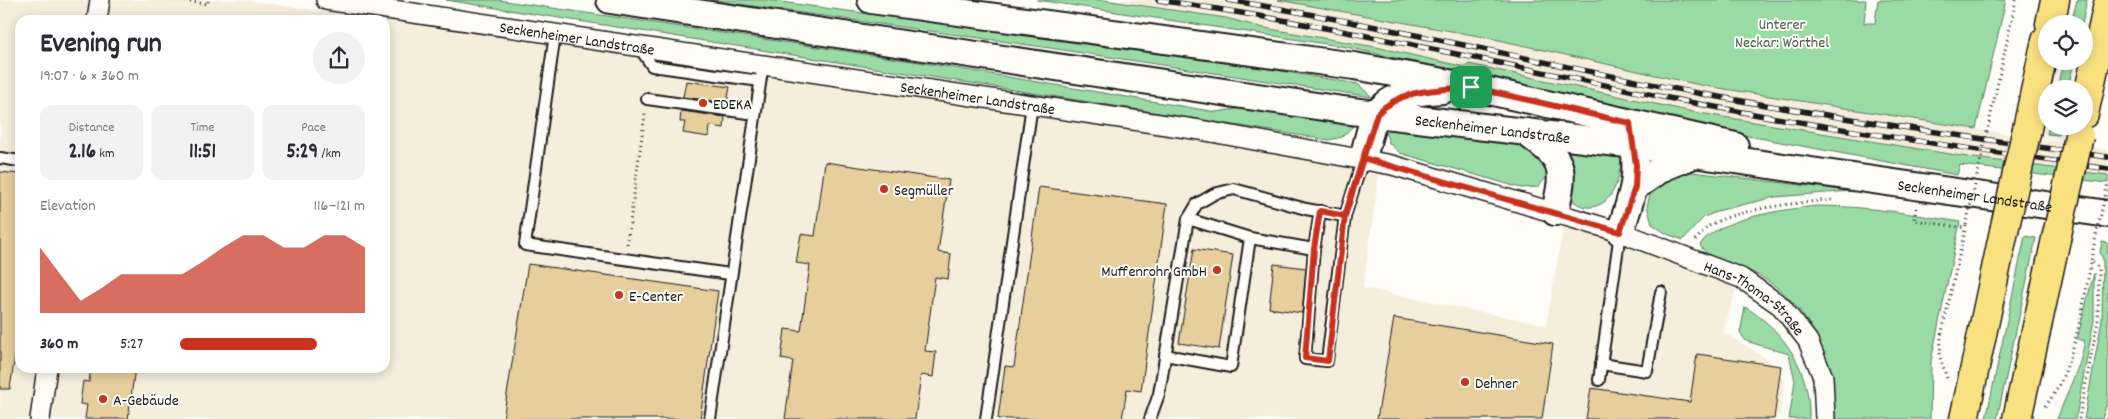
<!DOCTYPE html>
<html lang="en">
<head>
<meta charset="utf-8">
<style>
  :root { --surface:#fff; --page:#f2f2f3; --text:#2b2b33; --muted:#7c7c81; --accent:#c8321e }
  body { margin:0; font-family:Dekko,sans-serif; background:var(--page); color:var(--text); height:100vh; display:flex; flex-direction:column; font-size:19px; white-space:nowrap }
  * { box-sizing:border-box; margin:0 }
  p { font-size:16px; color:var(--muted) }
  .icon { flex:none; width:28px; height:28px; fill:none; stroke:currentColor; stroke-width:2; stroke-linecap:round; stroke-linejoin:round }
  .map { position:relative; flex:1; overflow:hidden }
  .side { position:absolute; left:15px; top:15px; width:375px; height:358px; display:flex; flex-direction:column; background:var(--surface); border-radius:15px; box-shadow:0 2px 12px #0003 }
  .side>* { flex:none }
  .buttons { position:absolute; left:2038px; top:15px; display:grid; gap:10px }
  .buttons a { display:grid; place-items:center; width:55px; height:55px; border-radius:50%; background:var(--surface); box-shadow:0 2px 12px #0003; font-size:25px }
  .pin { position:absolute; display:grid; place-items:center; width:42px; height:42px; color:#fff; margin:-21px; border-radius:10px; box-shadow:0 2px 8px #0006 }
  .round { display:grid; place-items:center; flex:none; width:52px; height:52px; border-radius:26px; background:var(--page) }
  .summary { display:flex; align-items:center; justify-content:space-between; height:85px; padding:0 25px }
  h1 { font-size:28px; font-weight:800; line-height:38px }
  .stats { display:grid; grid-template-columns:repeat(3,1fr); gap:8px; height:85px; padding:5px 25px }
  .stats div { display:grid; align-content:center; border-radius:12px; background:var(--page); text-align:center }
  .stats b { font-size:21px; font-weight:800 }
  .stats small { font-size:14px; font-weight:400 }
  .stats p { font-size:14px }
  .chart { height:140px; padding:10px 25px }
  .chart p { display:flex; justify-content:space-between }
  .chart svg { width:100%; height:90px; margin-top:5px; fill:var(--accent); opacity:.7 }
  ul { padding:0 25px; list-style:none; font-size:16px }
  li { display:grid; grid-template-columns:80px 60px 1fr; align-items:center; height:38px }
  li i { height:12px; border-radius:6px; background:var(--accent) }
  .map>svg:first-child { display:block }
  .built { fill:#f6eedc }
  .green { fill:#9adba5; stroke:#5b7c60 }
  .building { fill:#e6ce9d; stroke:#1c1c1c }
  .lines { fill:none; stroke-linecap:round; stroke-linejoin:round }
  .lane-casing { stroke:#1c1c1c; stroke-width:14 }
  .street-casing { stroke:#1c1c1c; stroke-width:22 }
  .secondary-casing { stroke:#1c1c1c; stroke-width:30 }
  .highway-casing { stroke:#1c1c1c; stroke-width:31 }
  .path { stroke:#1c1c1c; stroke-width:3; stroke-dasharray:1 4; stroke-linecap:butt }
  .lane { stroke:#fdfcf7; stroke-width:10 }
  .street { stroke:#fdfcf7; stroke-width:19 }
  .secondary { stroke:#fdfcf7; stroke-width:26 }
  .highway { stroke:#fae180; stroke-width:28 }
  .rail-casing { stroke:#1c1c1c; stroke-width:5.5 }
  .rail { stroke:#fdfcf7; stroke-width:4; stroke-dasharray:11; stroke-linecap:butt }
  .highway-bridge-casing { stroke:#1c1c1c; stroke-width:31; stroke-linecap:butt }
  .path-bridge { stroke:#1c1c1c; stroke-width:3; stroke-dasharray:1 4; stroke-linecap:butt }
  .highway-bridge { stroke:#fae180; stroke-width:28 }
  .route-casing { stroke:#fff; stroke-width:10 }
  .route { stroke:#c8321e; stroke-width:6 }
  .poi-dot { fill:#c8321e; stroke:#fdfcf7; stroke-width:2 }
  .labels { text-anchor:middle; stroke-width:4; stroke-linejoin:round; paint-order:stroke }
  .park-label { font-size:16px; fill:#485f4c; stroke:#fdfcf7 }
  .street-label { font-size:16px; fill:#1c1c1c; stroke:#fdfcf7 }
  .poi-label { font-size:16px; fill:#1c1c1c; stroke:#fdfcf7; text-anchor:start }
</style>
</head>
<body>
<div class="map">
<svg width="2108" height="419" viewBox="0 0 2108 419">
  <rect width="100%" height="100%" fill="#fdfcf7"/>
  <filter id="ink" filterUnits="userSpaceOnUse"><feTurbulence type="fractalNoise" baseFrequency=".02" numOctaves="2"/><feDisplacementMap in="SourceGraphic" scale="10" xChannelSelector="R" yChannelSelector="G"/><feConvolveMatrix kernelMatrix="1 2 1 2 8 2 1 2 1" color-interpolation-filters="sRGB"/></filter>
  <g filter="url(#ink)">
    <g class="built">
      <polygon points="0,0 244,0 381,20 20,20 20,368 385,368 385,21 1139,129 1380,168 1363,288 1546,325 1564,223 1738,282 1723,332 1772,362 1785,381 1779,419 0,419"/>
      <polygon points="1104,0 1278,0 1367,15 1490,38 1700,85 2108,150 2108,175 1974,158 1693,112 1469,64 1465,67 1376,47 1264,28 1226,18"/>
    </g>
    <g class="green">
      <polygon points="446,0 498,0 919,62 1216,112 1242,108 1355,124 1342,137 1329,140"/>
      <polygon points="710,0 766,0 1233,63 1358,84 1372,97 1050,48"/>
      <polygon points="1037,0 1104,0 1226,18 1264,28 1376,47 1465,67 1469,64 1693,112 1974,158 2108,175 2108,183 1960,165 1957,175 1727,132 1346,47"/>
      <polygon points="1278,0 1866,0 1864,23 1875,23 1878,0 2006,0 1976,129 1700,85 1490,38"/>
      <polygon points="2077,0 2087,0 2082,24 2071,24"/>
      <polygon points="2063,61 2074,61 2068,89 2057,89"/>
      <polygon points="1390,124 1523,145 1548,163 1546,178 1538,187 1521,188 1400,153 1389,143 1384,128"/>
      <polygon points="2049,126 2060,126 2059,135 2047,134"/>
      <path d="M1555 141 1623 149C1620 170 1618 199 1596 206 1586 209 1579 206 1571 199V185Z"/>
      <polygon points="1692,172 1851,191 1775,197 1721,210 1704,217 1683,240 1667,234 1652,224 1647,206 1651,191 1667,176"/>
      <path d="M1817 206C1866 206 1912 214 1960 222L1931 361 1930 419H1834C1837 359 1806 297 1750 271 1736 264 1707 260 1700 245 1716 218 1787 209 1817 206Z"/>
      <polygon points="2025,236 2036,238 1997,419 1986,419"/>
      <polygon points="2102,242 2108,243 2108,400 2102,419 2084,419 2102,320 2103,259 2100,252"/>
      <polygon points="2094,273 2094,320 2077,412 2075,419 2057,419 2080,362 2085,341 2077,339"/>
      <path d="M1745 307C1785 331 1811 371 1809 419H1789L1795 381 1789 354 1746 341 1740 333Z"/>
    </g>
    <g class="building">
      <polygon points="686,81 730,87 727,103 683,97"/>
      <polygon points="681,111 725,117 724,128 710,126 709,137 683,133 685,122 680,122"/>
      <polygon points="825,162 949,180 938,252 951,254 948,279 935,277 925,351 936,352 933,377 921,375 915,419 785,419 793,361 781,359 785,329 801,331 810,265 796,263 801,234 815,236"/>
      <polygon points="0,172 20,174 20,322 10,389 0,389"/>
      <polygon points="1039,187 1167,204 1141,391 1127,389 1122,419 998,419 1005,366 1014,367"/>
      <polygon points="1194,249 1233,255 1219,349 1179,343"/>
      <polygon points="528,264 718,291 700,419 503,419"/>
      <polygon points="1274,264 1306,268 1302,313 1269,308"/>
      <polygon points="1394,318 1553,344 1542,419 1377,419"/>
      <polygon points="1697,354 1781,366 1774,419 1586,419 1591,388 1690,402"/>
      <polygon points="91,368 135,368 128,419 85,419 87,405 80,404 83,381 89,382"/>
    </g>
    <g class="lines">
      <g class="lane-casing">
        <g id="lane">
          <polyline points="555,34 525,245 730,274"/>
          <polyline points="639,47 652,66 760,81"/>
          <polyline points="647,99 755,114"/>
          <polyline points="0,158 20,161"/>
          <polyline points="1188,219 1250,238 1314,249 1320,211"/>
          <polyline points="1314,249 1305,359 1327,361 1345,216 1363,159"/>
          <polyline points="1165,355 1231,367 1250,238"/>
          <polyline points="1601,364 1647,371 1661,292"/>
          <polyline points="1599,380 1620,233"/>
          <polyline points="710,419 763,64"/>
          <polyline points="986,419 1032,105"/>
          <polyline points="1150,419 1159,394 1188,219 1197,204 1214,194 1234,189 1306,209 1345,216"/>
        </g>
      </g>
      <g class="street-casing">
        <g id="street">
          <path id="s1" d="M326 0 1200 130 1392 165 1620 232 1741 278 1781 306 1808 341 1823 377 1825 419"/>
          <polyline points="97,20 100,0"/>
          <polyline points="40,419 47,368"/>
        </g>
      </g>
      <g class="secondary-casing">
        <g id="secondary">
          <path id="s2" d="M610 0 1343 110 1617 143 2108 214"/>
          <polyline points="871,0 1354,66 1471,87 1735,146"/>
          <path d="M1525 132C1564 160 1566 165 1555 212"/>
          <path d="M1363 158C1367 145 1370 124 1378 113 1392 92 1421 92 1443 90"/>
          <polyline points="1635,187 1664,167 1691,156"/>
          <path d="M1620 232C1634 191 1640 175 1632 131"/>
        </g>
      </g>
      <g class="highway-casing">
        <g id="highway">
          <polyline points="2050,24 2055,0"/>
          <polyline points="2084,114 2108,4"/>
          <polyline points="2027,129 2046,40"/>
          <polyline points="1964,419 2004,231"/>
          <polyline points="2017,419 2056,239"/>
        </g>
      </g>
      <g class="path">
        <polyline points="175,0 208,4 208,0"/>
        <polyline points="1989,123 2016,0"/>
        <polyline points="1916,208 1914,220 1965,228"/>
        <path d="M1695 240C1700 236 1704 230 1709 226 1734 209 1801 202 1832 200"/>
        <polyline points="627,244 645,114"/>
        <polyline points="1947,378 1940,358 1941,336 1966,225"/>
        <path d="M2045 406C2075 374 2086 288 2094 245"/>
        <polyline points="2079,419 2098,320 2099,268 2092,261"/>
        <polyline points="2107,419 2108,415"/>
      </g>
      <use href="#lane" class="lane"/>
      <use href="#street" class="street"/>
      <use href="#secondary" class="secondary"/>
      <use href="#highway" class="highway"/>
      <g class="rail-casing">
        <g id="rail">
          <path d="M1158 0C1326 24 1491 62 1658 96 1807 126 1958 147 2108 169"/>
          <path d="M1228 0C1389 26 1548 65 1708 95 1841 119 1975 138 2108 157"/>
        </g>
      </g>
      <use href="#rail" class="rail"/>
      <g class="highway-bridge-casing">
        <g id="highway-bridge">
          <polyline points="2004,231 2027,129"/>
          <polyline points="2056,239 2079,136"/>
        </g>
      </g>
      <g class="path-bridge">
        <polyline points="1966,225 1989,123"/>
        <polyline points="2094,245 2108,183"/>
      </g>
      <use href="#highway-bridge" class="highway-bridge"/>
    </g>
  </g>
  <g class="lines" filter="url(#ink)">
    <g class="route-casing">
      <path id="route" d="M1471 87C1438 90 1402 88 1377 114L1345 216 1328 361 1305 358 1314 249 1320 211 1345 216 1363 158 1620 232 1635 187 1636 165 1630 123 1471 87"/>
    </g>
    <use href="#route" class="route"/>
  </g>
  <g class="poi-dot">
    <circle cx="703" cy="103" r="5"/>
    <circle cx="884" cy="189" r="5"/>
    <circle cx="1217" cy="270" r="5"/>
    <circle cx="619" cy="295" r="5"/>
    <circle cx="1465" cy="382" r="5"/>
    <circle cx="103" cy="399" r="5"/>
  </g>
  <g class="labels">
    <g class="park-label">
      <text x="1782" y="29">Unterer<tspan x="1782" dy="18">Neckar: Wörthel</tspan></text>
    </g>
    <g class="street-label">
      <text dy="6" stroke="none"><textPath href="#s1" startOffset="254">Seckenheimer Landstraße</textPath></text>
      <text dy="6" stroke="none"><textPath href="#s1" startOffset="659">Seckenheimer Landstraße</textPath></text>
      <text dy="6" stroke="none"><textPath href="#s2" startOffset="892">Seckenheimer Landstraße</textPath></text>
      <text dy="6" stroke="none"><textPath href="#s2" startOffset="1379">Seckenheimer Landstraße</textPath></text>
      <text dy="6" stroke="none"><textPath href="#s1" startOffset="1468">Hans-Thoma-Straße</textPath></text>
    </g>
    <g class="poi-label">
      <text x="713" y="109">EDEKA</text>
      <text x="894" y="195">Segmüller</text>
      <text x="1207" y="276" text-anchor="end">Muffenrohr GmbH</text>
      <text x="629" y="301">E-Center</text>
      <text x="1475" y="388">Dehner</text>
      <text x="113" y="405">A-Gebäude</text>
    </g>
  </g>
</svg>
<div class="buttons">
<a><svg class="icon" aria-label="locate" viewBox="0 0 24 24"><circle cx="12" cy="12" r="6"/><path d="M12 2v4M12 18v4M2 12h4M18 12h4"/></svg></a>
<a><svg class="icon" aria-label="layers" viewBox="0 0 24 24"><path d="M12 4l9 5-9 5-9-5zM3 14l9 5 9-5"/></svg></a>
</div>
<div class="pin" style="left:1471px;top:87px;background:#1e9e55"><svg class="icon" aria-label="arrive" viewBox="0 0 24 24"><path d="M6 21V4h12l-3 4 3 4H6"/></svg></div>
<section class="side">
<div class="summary"><div><h1>Evening run</h1><p>19:07 · 6 × 360 m</p></div><a class="round"><svg class="icon" aria-label="share" viewBox="0 0 24 24"><path d="M12 15V3M7 8l5-5 5 5M5 13v7h14v-7"/></svg></a></div>
<div class="stats">
<div><p>Distance</p><b>2.16<small> km</small></b></div>
<div><p>Time</p><b>11:51</b></div>
<div><p>Pace</p><b>5:29<small> /km</small></b></div>
</div>
<div class="chart"><p><span>Elevation</span>116–121 m</p>
<svg viewBox="0 0 160 44" preserveAspectRatio="none"><path d="M0 44V12L10 25L20 38L30 32L40 25L50 25L60 25L70 25L80 19L90 12L100 6L110 6L120 12L130 12L140 6L150 6L160 12V44z"/></svg>
</div>
<ul>
<li><b>360 m</b>5:27<i style="width:74%"></i></li>
</ul>
</section>
</div>
</body>
</html>
